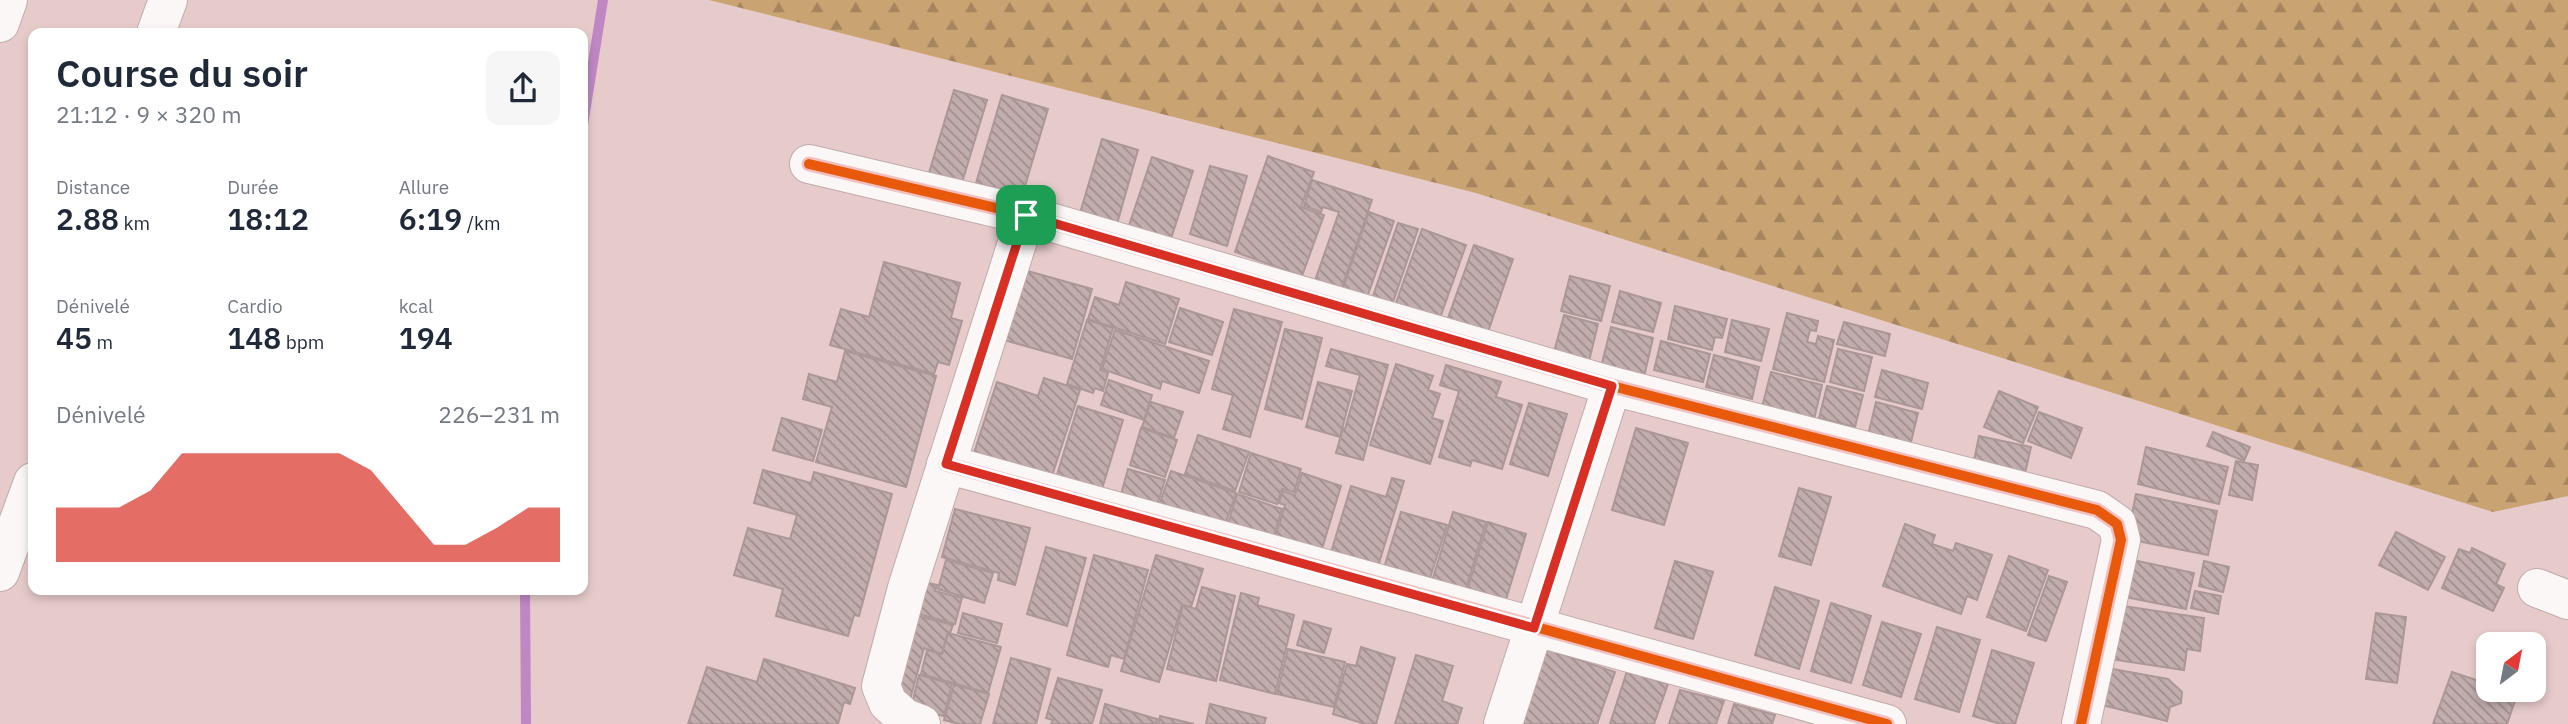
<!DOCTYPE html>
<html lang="fr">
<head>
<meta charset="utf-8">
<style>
  :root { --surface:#fff; --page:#f6f6f7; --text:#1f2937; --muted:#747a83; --accent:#d93025 }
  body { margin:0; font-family:"IBM Plex Sans",sans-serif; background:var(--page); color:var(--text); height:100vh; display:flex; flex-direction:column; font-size:26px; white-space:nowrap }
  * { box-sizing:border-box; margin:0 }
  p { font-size:23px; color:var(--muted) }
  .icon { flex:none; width:38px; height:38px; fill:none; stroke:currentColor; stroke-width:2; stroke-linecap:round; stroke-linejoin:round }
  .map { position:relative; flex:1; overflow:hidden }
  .side { position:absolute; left:28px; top:28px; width:560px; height:567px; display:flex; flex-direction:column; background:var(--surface); border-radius:14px; box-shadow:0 4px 10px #0003 }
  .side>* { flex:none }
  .needle { width:46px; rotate:32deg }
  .controls { position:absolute; left:2476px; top:632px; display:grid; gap:14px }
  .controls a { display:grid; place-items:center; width:70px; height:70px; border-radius:14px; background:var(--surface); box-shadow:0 4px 10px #0003; font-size:35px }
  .pin { position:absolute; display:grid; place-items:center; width:60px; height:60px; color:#fff; margin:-30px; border-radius:14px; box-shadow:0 4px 10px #0006 }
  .round { display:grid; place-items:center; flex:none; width:74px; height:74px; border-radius:14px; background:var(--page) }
  .headline { display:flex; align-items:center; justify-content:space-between; height:119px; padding:0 28px }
  h1 { font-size:38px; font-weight:600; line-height:52px }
  .stats { display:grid; grid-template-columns:repeat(3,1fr); gap:10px; height:119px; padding:7px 28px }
  .stats div { display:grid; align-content:center }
  .stats b { font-size:30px; font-weight:600 }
  .stats small { font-size:19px; font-weight:400 }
  .stats p { font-size:19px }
  .chart { height:196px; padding:14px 28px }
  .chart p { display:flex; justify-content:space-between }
  .chart svg { width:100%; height:126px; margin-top:7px; fill:var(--accent); opacity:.7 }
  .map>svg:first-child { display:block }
  .forest { fill:url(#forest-firs) }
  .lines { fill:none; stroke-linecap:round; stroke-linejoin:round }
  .stream { stroke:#c087c5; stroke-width:10 }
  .building { fill:url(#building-back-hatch); stroke:#ac9797; stroke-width:2 }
  .street-casing { stroke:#c0abab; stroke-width:40 }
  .street { stroke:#fbf7f7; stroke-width:38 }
  .cycleway-casing { stroke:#f2c0c0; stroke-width:15 }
  .cycleway { stroke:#e8590c; stroke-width:10 }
  .route-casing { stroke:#fff; stroke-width:14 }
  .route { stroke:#d93025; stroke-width:9 }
</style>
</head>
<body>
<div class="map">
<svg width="2568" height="724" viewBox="0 0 2568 724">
  <defs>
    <pattern id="forest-firs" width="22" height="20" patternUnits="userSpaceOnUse" patternTransform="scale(1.75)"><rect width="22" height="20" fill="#caa372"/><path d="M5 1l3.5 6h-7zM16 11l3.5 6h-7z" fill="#a6855e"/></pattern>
    <pattern id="building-back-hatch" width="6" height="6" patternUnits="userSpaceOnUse" patternTransform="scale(1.75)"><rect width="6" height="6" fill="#c2adad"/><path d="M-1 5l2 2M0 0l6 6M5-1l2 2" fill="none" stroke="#9f8d8d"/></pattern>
  </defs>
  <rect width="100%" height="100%" fill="#e7cbcb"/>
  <polygon class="forest" points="709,0 2568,0 2568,496 2493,512 1476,193"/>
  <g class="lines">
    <g class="stream">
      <polyline points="583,125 603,0"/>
      <polyline points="525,590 526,724"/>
    </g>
  </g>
  <g class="building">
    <polygon points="954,90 987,100 961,186 928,176"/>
    <polygon points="1002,95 1048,109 1022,196 976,183"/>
    <polygon points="1102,139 1138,150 1117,224 1080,213"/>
    <polygon points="1268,156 1314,172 1301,207 1324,215 1302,276 1235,252"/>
    <polygon points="1152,157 1193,171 1168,248 1126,234"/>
    <polygon points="1210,166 1247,176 1227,246 1190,234"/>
    <polygon points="1312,180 1372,200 1337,301 1311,292 1339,212 1323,207 1321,212 1304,206"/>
    <polygon points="1369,212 1394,221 1365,303 1341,294"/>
    <polygon points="1398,223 1418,229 1392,305 1372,299"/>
    <polygon points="1422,229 1466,245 1440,318 1396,303"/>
    <polygon points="1474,245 1513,259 1487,335 1447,321"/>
    <polygon points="884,262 960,283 951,318 962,321 949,365 938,362 934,374 830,345 841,309 869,317"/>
    <polygon points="1024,270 1092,289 1072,359 1004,340"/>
    <polygon points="1570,276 1610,286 1601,321 1561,311"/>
    <polygon points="1126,282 1179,299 1165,344 1088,319 1095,297 1119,305"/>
    <polygon points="1620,291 1661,303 1653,332 1612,322"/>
    <polygon points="1675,306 1727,319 1722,338 1715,337 1712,350 1668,339"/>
    <polygon points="1180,308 1223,322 1212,355 1169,342"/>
    <polygon points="1234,309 1282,322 1250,437 1223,429 1233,395 1212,389"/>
    <polygon points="1787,313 1818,321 1816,331 1810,330 1807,342 1816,344 1818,336 1834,340 1824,382 1773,369"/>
    <polygon points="1564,315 1598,324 1589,361 1554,352"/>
    <polygon points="1087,320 1113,328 1100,370 1108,373 1103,391 1095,388 1093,393 1067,384"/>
    <polygon points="1732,320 1769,329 1761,361 1725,352"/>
    <polygon points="1844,322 1890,334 1885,356 1837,344"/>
    <polygon points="1611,327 1653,338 1644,377 1601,367"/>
    <polygon points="1285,329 1322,338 1302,419 1265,409"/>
    <polygon points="1115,330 1209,361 1199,393 1162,381 1160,389 1102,369"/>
    <polygon points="1661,341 1710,354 1703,382 1654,370"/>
    <polygon points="1331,349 1388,365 1363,460 1336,453 1343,428 1345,429 1360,375 1326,366"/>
    <polygon points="1838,349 1872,357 1864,391 1830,382"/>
    <polygon points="845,351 936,376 906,487 816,462 832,407 803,399 809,374 837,382"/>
    <polygon points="1714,355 1759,367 1752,399 1706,387"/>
    <polygon points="1396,364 1433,376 1428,390 1440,394 1432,418 1443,421 1430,464 1370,445"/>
    <polygon points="1446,365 1501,382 1496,397 1522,405 1502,469 1472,460 1470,466 1439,457 1459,391 1440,385"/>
    <polygon points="1882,370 1928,383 1922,409 1875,397"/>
    <polygon points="1771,372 1822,385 1812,428 1760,415"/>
    <polygon points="1044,378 1080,390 1049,485 972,459 997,382 1038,396"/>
    <polygon points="1109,380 1152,395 1144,420 1101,405"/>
    <polygon points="1318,382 1352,391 1340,437 1306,427"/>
    <polygon points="1827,386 1863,395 1855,427 1819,418"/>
    <polygon points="1999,391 2038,407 2023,443 1984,427"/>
    <polygon points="1151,402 1183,412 1174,438 1142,427"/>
    <polygon points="1876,402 1918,413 1910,446 1868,435"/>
    <polygon points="1529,403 1567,414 1548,476 1510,464"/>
    <polygon points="1078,406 1123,420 1098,502 1053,488"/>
    <polygon points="2039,412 2082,428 2071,458 2028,441"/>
    <polygon points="782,418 822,430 813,461 773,450"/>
    <polygon points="1141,428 1177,440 1165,477 1130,465"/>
    <polygon points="1636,428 1688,443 1664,525 1612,510"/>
    <polygon points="2213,432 2250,447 2244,461 2207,446"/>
    <polygon points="1198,435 1249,452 1235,491 1185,474"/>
    <polygon points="1979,436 2031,447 2023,482 1972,471"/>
    <polygon points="2146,447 2228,467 2219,504 2138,484"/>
    <polygon points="1251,453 1301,469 1294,492 1282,489 1277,504 1239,492"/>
    <polygon points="2236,461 2258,465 2252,500 2229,495"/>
    <polygon points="1128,469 1165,480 1156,509 1120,498"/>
    <polygon points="763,470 811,483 814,472 892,494 859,616 854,615 848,636 776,616 783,589 734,575 748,528 790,539 797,515 754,503"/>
    <polygon points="1171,471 1236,493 1220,539 1155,517"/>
    <polygon points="1302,473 1341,486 1321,552 1275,538 1285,505 1279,503 1282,491 1295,495"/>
    <polygon points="1392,478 1404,481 1376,573 1329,559 1351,486 1386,497"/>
    <polygon points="1799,488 1831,497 1811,565 1779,556"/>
    <polygon points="1237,494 1282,509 1269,551 1224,537"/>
    <polygon points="2136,494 2217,511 2208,555 2127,539"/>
    <polygon points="955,509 1030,528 1015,585 998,580 999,573 942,557"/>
    <polygon points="1401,512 1447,525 1428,584 1383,571"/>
    <polygon points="1453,512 1486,522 1465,592 1432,581"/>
    <polygon points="1488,522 1526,534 1504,606 1466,594"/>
    <polygon points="1905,524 1935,535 1932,544 1953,551 1956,543 1992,555 1977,600 1967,596 1961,614 1883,586"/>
    <polygon points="2396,532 2445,557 2428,590 2379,565"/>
    <polygon points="1046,547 1086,558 1067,626 1027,614"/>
    <polygon points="2472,548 2505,564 2496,584 2504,588 2493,611 2442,588 2459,549 2470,553"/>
    <polygon points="1094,555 1148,570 1124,659 1111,655 1108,667 1067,655"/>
    <polygon points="1156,555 1203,569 1191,607 1182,605 1159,682 1121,671"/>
    <polygon points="2009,556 2048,570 2026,631 1987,617"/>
    <polygon points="946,560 993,573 984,603 938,589"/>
    <polygon points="2133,560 2194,573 2186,609 2125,597"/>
    <polygon points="1675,561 1713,572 1693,639 1655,628"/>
    <polygon points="2204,561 2229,567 2223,592 2199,586"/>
    <polygon points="2049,576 2067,582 2046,641 2028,635"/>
    <polygon points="920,581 937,585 935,591 962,598 955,624 911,612"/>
    <polygon points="1202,587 1235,596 1216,681 1167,669 1183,605 1196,609"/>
    <polygon points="1775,587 1819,601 1799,669 1755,655"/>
    <polygon points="2195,591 2221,596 2218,614 2191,608"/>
    <polygon points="1241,593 1259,598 1257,605 1294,615 1275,694 1220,680"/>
    <polygon points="1831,603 1871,616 1851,683 1811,671"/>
    <polygon points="2110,604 2204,618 2200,651 2187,649 2184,670 2103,658"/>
    <polygon points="963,613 1002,624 997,643 958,633"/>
    <polygon points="2376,613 2406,617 2397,683 2366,679"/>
    <polygon points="914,615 953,625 950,633 948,632 942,654 924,648 908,707 891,702"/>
    <polygon points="1304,621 1331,629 1324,653 1297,645"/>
    <polygon points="1882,622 1921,634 1901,697 1863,685"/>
    <polygon points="1937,627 1980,640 1959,712 1915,699"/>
    <polygon points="948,633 1001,647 988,693 921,674 927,650 942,654"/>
    <polygon points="1361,647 1395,658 1376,724 1365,724 1333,714 1347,664 1356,666"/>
    <polygon points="1544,648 1615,672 1597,724 1519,724"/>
    <polygon points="1288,649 1345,662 1334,707 1277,694"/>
    <polygon points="1992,650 2034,663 2015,724 2001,724 1973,716"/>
    <polygon points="1416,655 1453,666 1442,701 1462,708 1457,724 1395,724"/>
    <polygon points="1011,658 1050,669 1036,724 993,724"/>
    <polygon points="764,659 855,688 850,704 844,702 838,724 688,724 707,667 757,682"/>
    <polygon points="2107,668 2168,679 2182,692 2181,703 2170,707 2167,721 2094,703"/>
    <polygon points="1627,671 1668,684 1654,724 1610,724"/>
    <polygon points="2452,672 2488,684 2488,690 2503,690 2517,695 2507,724 2433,724"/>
    <polygon points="919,675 952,684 944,716 911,708"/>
    <polygon points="1058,678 1102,690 1092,724 1051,724 1053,720 1046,718"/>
    <polygon points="954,685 989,694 980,724 959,724 944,720"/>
    <polygon points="1680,690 1724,701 1716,724 1669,724"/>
    <polygon points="1105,704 1157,719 1156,724 1100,724"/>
    <polygon points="1210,704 1266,718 1264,724 1206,724"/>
    <polygon points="1734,704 1775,715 1772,724 1728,724"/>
    <polygon points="1160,716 1194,724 1158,724"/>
  </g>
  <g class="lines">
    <g class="street-casing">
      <g id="street">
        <polyline points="0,23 8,0"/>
        <polyline points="156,33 168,0"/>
        <polyline points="809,164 1026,215 1612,386 2097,510 2117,524 2121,540 2081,724"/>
        <polyline points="946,464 1887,724"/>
        <polyline points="0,572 33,482"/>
        <polyline points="2537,588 2568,600"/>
        <polyline points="921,724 905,718 888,703 881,686 907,588 1026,215"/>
        <polyline points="1503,724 1612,386"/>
      </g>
    </g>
    <use href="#street" class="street"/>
    <g class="cycleway-casing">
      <g id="cycleway">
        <polyline points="809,164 1026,215 1612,386 2097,510 2117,524 2121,540 2081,724"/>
        <polyline points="946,464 1887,724"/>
      </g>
    </g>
    <use href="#cycleway" class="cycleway"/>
  </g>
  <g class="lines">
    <g class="route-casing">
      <polygon id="route" points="1026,215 1612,386 1534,628 946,464"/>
    </g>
    <use href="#route" class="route"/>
  </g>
</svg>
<div class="controls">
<a><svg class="needle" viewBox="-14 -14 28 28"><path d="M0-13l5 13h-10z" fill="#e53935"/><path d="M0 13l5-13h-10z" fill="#747a83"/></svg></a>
</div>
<div class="pin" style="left:1026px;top:215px;background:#1e9e55"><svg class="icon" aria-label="arrive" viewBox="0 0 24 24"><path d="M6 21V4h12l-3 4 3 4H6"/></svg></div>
<section class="side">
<div class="headline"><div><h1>Course du soir</h1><p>21:12 · 9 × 320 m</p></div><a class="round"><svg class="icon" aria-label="share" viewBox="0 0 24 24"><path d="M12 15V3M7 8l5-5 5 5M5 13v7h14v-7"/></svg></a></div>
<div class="stats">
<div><p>Distance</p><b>2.88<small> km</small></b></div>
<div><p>Durée</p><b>18:12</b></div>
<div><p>Allure</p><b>6:19<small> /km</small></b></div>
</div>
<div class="stats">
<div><p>Dénivelé</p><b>45<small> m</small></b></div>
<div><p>Cardio</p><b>148<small> bpm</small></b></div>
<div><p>kcal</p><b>194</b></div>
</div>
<div class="chart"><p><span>Dénivelé</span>226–231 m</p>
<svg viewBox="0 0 160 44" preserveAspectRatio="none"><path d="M0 44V25L10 25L20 25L30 19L40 6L50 6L60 6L70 6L80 6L90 6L100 12L110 25L120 38L130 38L140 32L150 25L160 25V44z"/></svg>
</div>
</section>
</div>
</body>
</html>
